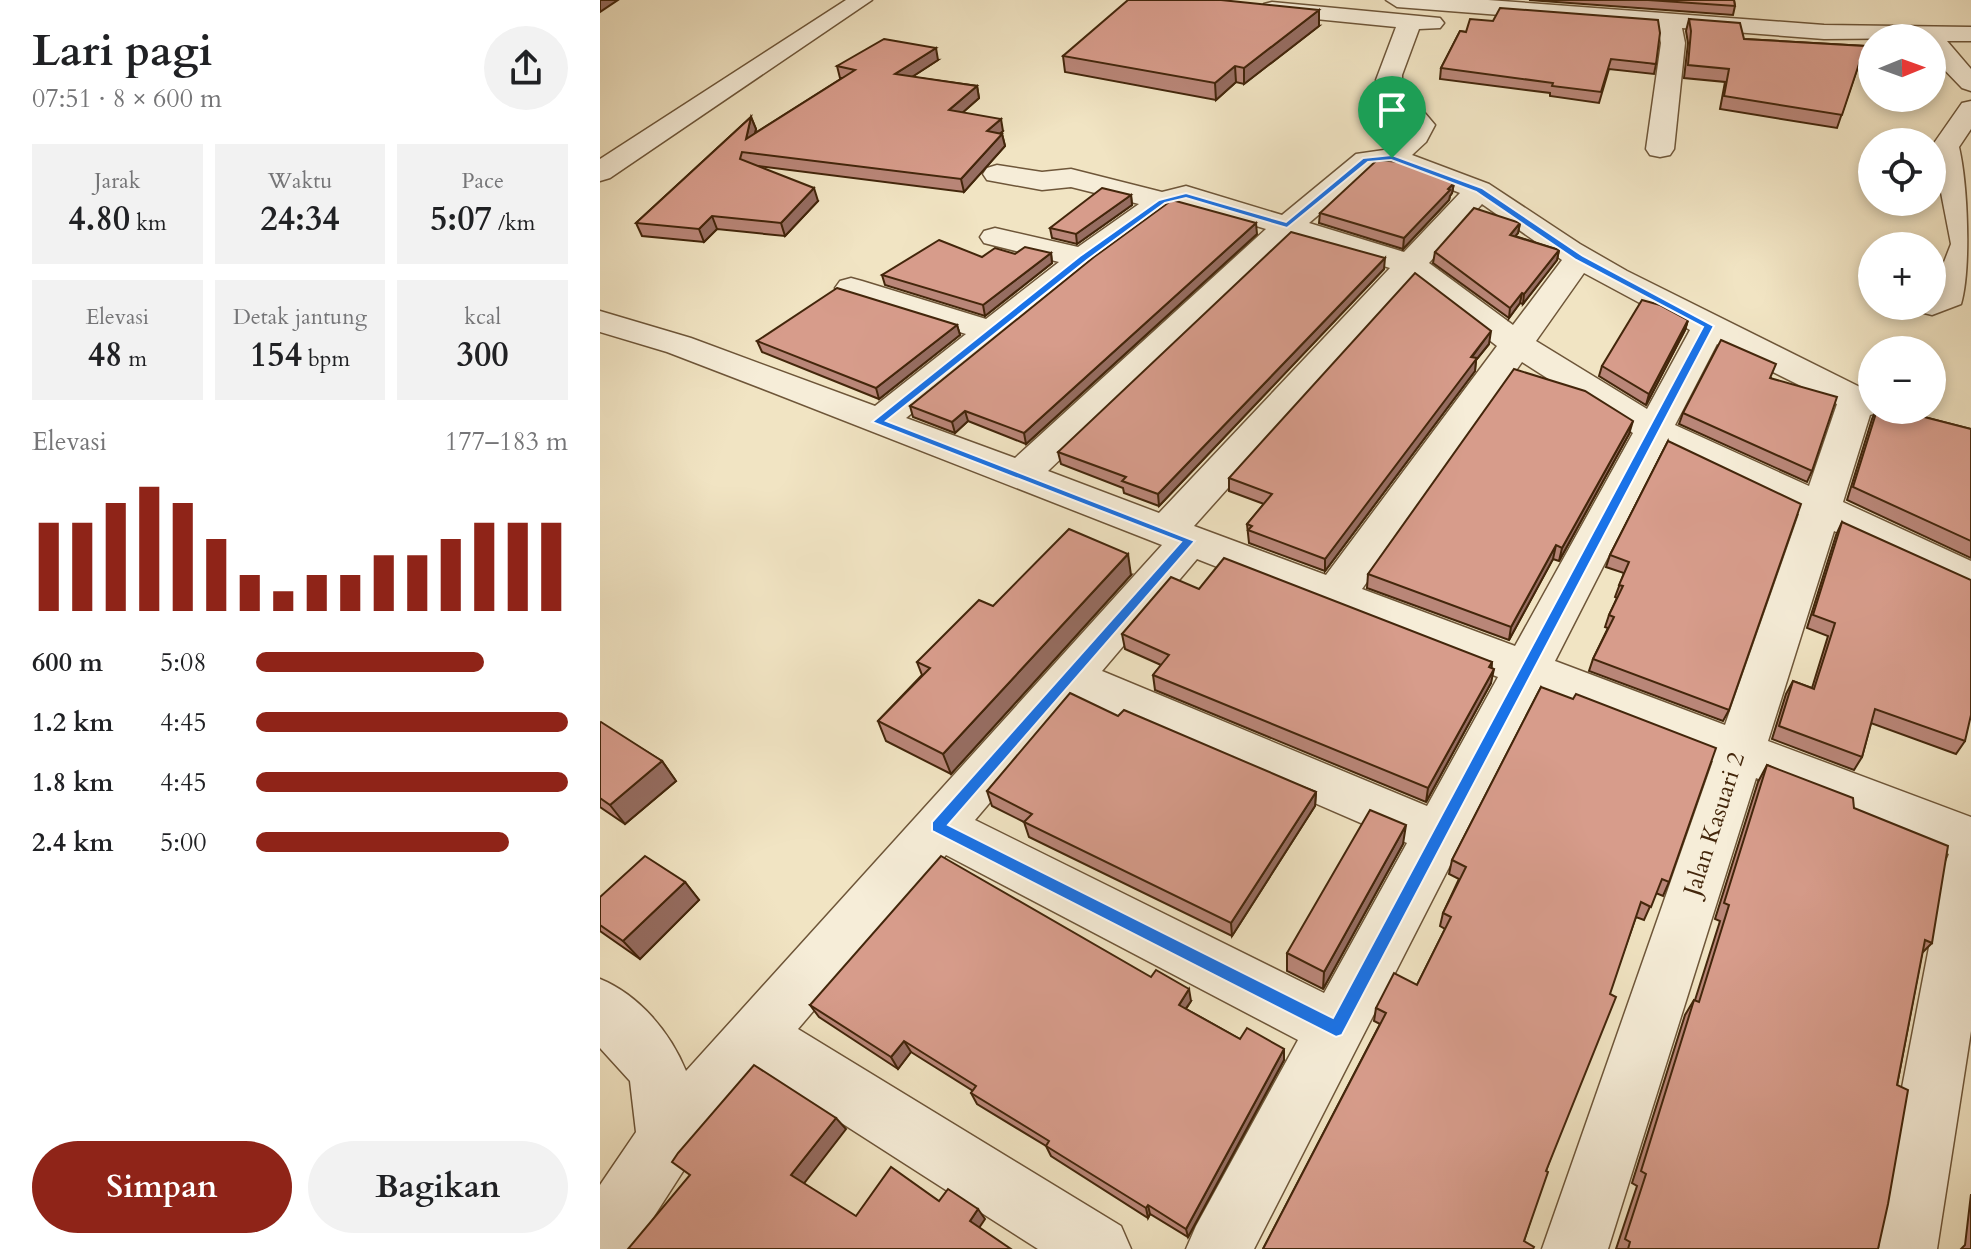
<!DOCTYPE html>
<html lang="id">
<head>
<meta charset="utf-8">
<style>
  :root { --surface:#fff; --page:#f2f2f2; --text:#202124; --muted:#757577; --accent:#8f2418 }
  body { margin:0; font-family:Cardo,serif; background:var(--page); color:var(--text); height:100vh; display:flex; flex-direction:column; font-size:30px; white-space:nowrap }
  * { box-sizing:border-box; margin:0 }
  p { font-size:26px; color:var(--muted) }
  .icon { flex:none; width:44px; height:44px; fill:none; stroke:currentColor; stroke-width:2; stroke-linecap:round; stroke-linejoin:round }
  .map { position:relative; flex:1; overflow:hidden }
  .details { display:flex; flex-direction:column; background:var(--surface); width:600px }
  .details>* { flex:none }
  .needle { width:52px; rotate:89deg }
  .fabs { position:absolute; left:1258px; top:24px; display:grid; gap:16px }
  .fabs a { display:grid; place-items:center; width:88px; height:88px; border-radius:50%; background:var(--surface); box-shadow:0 4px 12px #0003; font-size:40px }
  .pin { position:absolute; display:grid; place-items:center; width:68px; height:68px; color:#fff; margin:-82px -34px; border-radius:50% 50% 50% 0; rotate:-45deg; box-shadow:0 0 8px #0007 }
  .pin .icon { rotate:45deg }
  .round { display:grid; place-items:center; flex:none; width:84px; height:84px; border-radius:42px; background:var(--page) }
  .headline { display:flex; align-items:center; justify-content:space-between; height:136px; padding:0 32px }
  h1 { font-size:44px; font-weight:700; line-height:60px }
  .metrics { display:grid; grid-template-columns:repeat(3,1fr); gap:12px; height:136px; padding:8px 32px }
  .metrics div { display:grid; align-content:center; border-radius:0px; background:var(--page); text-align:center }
  .metrics b { font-size:34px; font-weight:700 }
  .metrics small { font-size:22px; font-weight:400 }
  .metrics p { font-size:22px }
  .chart { height:224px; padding:16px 32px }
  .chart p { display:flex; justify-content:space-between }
  .chart svg { width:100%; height:144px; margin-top:8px; stroke:var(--accent); stroke-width:6 }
  .action { display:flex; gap:16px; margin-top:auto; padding:16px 32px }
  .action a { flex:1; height:92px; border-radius:48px; background:var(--accent); color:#fff; font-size:32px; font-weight:700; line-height:92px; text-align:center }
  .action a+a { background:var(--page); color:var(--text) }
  ul { padding:0 32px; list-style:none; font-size:26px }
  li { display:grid; grid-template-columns:128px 96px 1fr; align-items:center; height:60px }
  li i { height:20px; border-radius:10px; background:var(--accent) }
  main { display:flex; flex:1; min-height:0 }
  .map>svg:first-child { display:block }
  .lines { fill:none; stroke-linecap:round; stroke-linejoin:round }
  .minor-casing { stroke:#6e5639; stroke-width:3 }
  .minor { fill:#f6edd8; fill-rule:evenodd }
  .wall { fill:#b98678; stroke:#43260b; stroke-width:2 }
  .shaded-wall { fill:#966d61; stroke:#43260b; stroke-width:2 }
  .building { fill:#d79c8b; stroke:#43260b; stroke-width:2 }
  .route { fill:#1a73e8; stroke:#fff; stroke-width:2; fill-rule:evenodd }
  .labels { text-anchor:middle; stroke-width:6; stroke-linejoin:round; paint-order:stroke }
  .street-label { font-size:24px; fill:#43260b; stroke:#f6edd8 }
</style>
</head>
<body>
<main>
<section class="details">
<div class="headline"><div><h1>Lari pagi</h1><p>07:51 · 8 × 600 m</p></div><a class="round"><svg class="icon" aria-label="share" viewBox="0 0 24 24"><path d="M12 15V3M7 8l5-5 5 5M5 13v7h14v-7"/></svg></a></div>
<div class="metrics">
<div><p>Jarak</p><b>4.80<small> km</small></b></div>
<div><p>Waktu</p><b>24:34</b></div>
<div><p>Pace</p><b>5:07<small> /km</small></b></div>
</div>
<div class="metrics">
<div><p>Elevasi</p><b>48<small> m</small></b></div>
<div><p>Detak jantung</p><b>154<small> bpm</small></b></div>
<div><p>kcal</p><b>300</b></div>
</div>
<div class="chart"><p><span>Elevasi</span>177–183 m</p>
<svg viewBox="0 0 160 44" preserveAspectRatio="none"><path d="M5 44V17M15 44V17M25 44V11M35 44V6M45 44V11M55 44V22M65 44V33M75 44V38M85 44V33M95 44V33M105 44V27M115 44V27M125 44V22M135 44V17M145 44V17M155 44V17"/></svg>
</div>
<ul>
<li><b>600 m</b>5:08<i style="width:73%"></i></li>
<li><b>1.2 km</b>4:45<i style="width:100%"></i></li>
<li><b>1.8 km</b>4:45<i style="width:100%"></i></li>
<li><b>2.4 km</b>5:00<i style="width:81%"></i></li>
</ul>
<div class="action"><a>Simpan</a><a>Bagikan</a></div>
</section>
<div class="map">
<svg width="1371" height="1249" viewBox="0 0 1371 1249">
  <rect width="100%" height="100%" fill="#f1e4c3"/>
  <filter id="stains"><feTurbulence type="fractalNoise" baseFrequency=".0025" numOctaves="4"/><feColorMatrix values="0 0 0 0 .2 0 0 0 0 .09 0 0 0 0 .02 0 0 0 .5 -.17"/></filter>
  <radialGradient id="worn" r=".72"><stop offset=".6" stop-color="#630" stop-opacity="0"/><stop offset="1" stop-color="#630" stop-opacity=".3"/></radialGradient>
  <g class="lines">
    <g class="minor-casing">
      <g id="minor">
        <polygon points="246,0 272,0 10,178 0,181 0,159"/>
        <polygon points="786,0 888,0 1224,25 1371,27 1371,41 1347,41 1371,69 1371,91 1362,88 1335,60 1332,55 1332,38 1224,39 1082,28 1085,43 1074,149 1070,155 1060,157 1050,155 1046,149 1061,43 1058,27 797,7"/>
        <path d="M672 2 840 18 844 23 840 28 819 29 802 75V86L835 125 826 142 812 155 889 184 980 244 1027 271 1272 393V410H1286L1270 415 1243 502 1371 561V594L1234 531 1168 741 1371 817V1031L1337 1249H1271L1345 864 1349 854 1156 778 1008 1249H942L1113 761 938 693 654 1249H586L596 1226 698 1040 346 855 198 1029 521 1226 531 1249H438L162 1072 89 1162 33 1249H0V1185L36 1132 30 1081 0 1048V979C39 995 70 1032 86 1071L562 545 171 392 67 352 0 332V311L91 338 275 406 366 334 240 295 235 288 240 281 251 278 262 281 386 319 459 262 384 243 380 237 384 231 395 228 478 247 539 204 471 187 442 190 387 180 383 174 387 168 397 165 442 172 471 169 562 192 586 186 682 215 756 154 784 150 805 132 808 123 787 103 776 80 796 27 664 14 661 9 664 4ZM775 167 801 169 860 193 804 252 709 223ZM585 204 666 229 415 458 306 418 494 265 572 207ZM882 204 962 260 913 325 829 263ZM692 238 790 268 559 513 448 471ZM984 273 1090 330 1047 409 936 341ZM813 281 897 346 726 575 594 526ZM1117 344 1237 404 1209 486 1075 425ZM922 362 1033 433 915 646 762 589ZM1063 449 1199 514 1125 725 955 661ZM597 559 898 677 827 806 502 671ZM477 700 807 843 724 993 375 820Z"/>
        <path d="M1371 101V129L1359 147C1368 186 1371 270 1361 304L1332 315 1320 312 1316 306H1332V293L1351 244 1332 146 1362 103Z"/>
      </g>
    </g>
    <use href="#minor" class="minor"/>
  </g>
  <g class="wall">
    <polygon points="929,0 1134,0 1135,6 1133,15"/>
    <polygon points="1089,19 1144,39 1265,46 1237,128 1120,109 1125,82 1084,78 1088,43 1086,31"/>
    <polygon points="719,26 644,84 636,82 616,100 465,72 463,56"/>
    <polygon points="860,31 1056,64 1054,74 1009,69 999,103 950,96 950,93 840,79 841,68"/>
    <polygon points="338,60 312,77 377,86 379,98 362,113 403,131 401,133 402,134 405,146 364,192 158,166 218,201 185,236 117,229 104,242 42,236 36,223 151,117 156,129 155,133 242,78 240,78 237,66"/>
    <polygon points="854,183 852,193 850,196 849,200 803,249 719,223 720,213"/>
    <polygon points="531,195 532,205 477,244 452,238 450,228"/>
    <polygon points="920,223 918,233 915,236 959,250 957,260 923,304 920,303 909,318 833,263 835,252"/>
    <polygon points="657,234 426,444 368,421 355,433 313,417 310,406"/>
    <polygon points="451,253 452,263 385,316 285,285 282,275 382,257 415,254"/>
    <polygon points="784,269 559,506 524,493 523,488 461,464 458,452"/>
    <polygon points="1088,320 1085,330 1046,405 999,376 1002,366"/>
    <polygon points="357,325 360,335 279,399 162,352 157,341"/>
    <polygon points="889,344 876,360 875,371 725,571 649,543 647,524 664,504 629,491 629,478"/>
    <polygon points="1171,378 1212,471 1207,482 1079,424 1083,413"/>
    <polygon points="1276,410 1297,410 1371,429 1371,558 1247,500 1272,419"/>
    <polygon points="1029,434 959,561 953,559 909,640 767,588 768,574"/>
    <polygon points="1068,441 1129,710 1123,721 989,671 993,659 1008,628 1005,627 1009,615 1017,598 1015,597 1024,573 1006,567 1010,555"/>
    <polygon points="1242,522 1365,741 1356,754 1271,723 1262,757 1254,770 1172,739 1186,694 1193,681 1212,688 1228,636 1207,628 1236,535"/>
    <polygon points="531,575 351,774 286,741 278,721 322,675 317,662 393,606"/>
    <polygon points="599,589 892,662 891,683 826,802 555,690 553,675 561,665 525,649 522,634"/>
    <polygon points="941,687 1069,882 1063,896 1056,893 1044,920 1036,917 946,1171 924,1241 663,1249 780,1024 774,1021 776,1008 817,985 845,929 840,926 843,913 859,879 849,874 852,860"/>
    <polygon points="518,716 716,792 715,806 632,936 429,837 424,822 392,806 387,791"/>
    <polygon points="0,723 62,761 76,781 25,824 0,807"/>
    <polygon points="1167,765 1254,808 1332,943 1322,953 1297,1085 1278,1249 1016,1249 1037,1186 1032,1183 1085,1015 1094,1000 1095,1000 1120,921 1115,919 1158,782"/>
    <polygon points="803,844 723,989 687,971 687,953"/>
    <polygon points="85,882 99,900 40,959 0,931 0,897"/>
    <polygon points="591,1001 586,1009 640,1039 684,1060 588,1237 550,1214 548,1218 451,1156 446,1146 377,1104 371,1093 373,1091 311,1052 298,1069 219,1017 210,1005"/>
    <polygon points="1371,1194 1371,1249 1361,1249 1365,1245"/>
  </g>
  <g class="shaded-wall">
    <polygon points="0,0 18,0 0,12"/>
    <polygon points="719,10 719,26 644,84 644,68"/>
    <polygon points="336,48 338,60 298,86 295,74"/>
    <polygon points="635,66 636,82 616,100 615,83"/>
    <polygon points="377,86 379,98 352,122 349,110"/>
    <polygon points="151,117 156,129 150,151 146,139"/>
    <polygon points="401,119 403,131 389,143 387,131"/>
    <polygon points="402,134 405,146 364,192 361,179"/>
    <polygon points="854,183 852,193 850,196 849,200 803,249 804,238"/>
    <polygon points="214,188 218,201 185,236 181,223"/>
    <polygon points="531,195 532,205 477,244 476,234"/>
    <polygon points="112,216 117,229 104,242 99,229"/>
    <polygon points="656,223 657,234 426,444 424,433"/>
    <polygon points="920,223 918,233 908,245 910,235"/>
    <polygon points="959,250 957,260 923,304 924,294"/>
    <polygon points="451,253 452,263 385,316 383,305"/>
    <polygon points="785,258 784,269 559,506 558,494"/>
    <polygon points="922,293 920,303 909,318 910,308"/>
    <polygon points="1088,320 1085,330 1046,405 1049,394"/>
    <polygon points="357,325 360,335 279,399 276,388"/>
    <polygon points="891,331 889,344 876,360 875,371 725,571 725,559"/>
    <polygon points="365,411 368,421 355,433 352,422"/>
    <polygon points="1033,421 1029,434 959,561 962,548"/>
    <polygon points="956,545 953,559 909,640 911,627"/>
    <polygon points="528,554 531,575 351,774 343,754"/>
    <polygon points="894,669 891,683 826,802 828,788"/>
    <polygon points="62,761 76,781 25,824 10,805"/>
    <polygon points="716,792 715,806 632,936 631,923"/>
    <polygon points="806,825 803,844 723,989 724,972"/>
    <polygon points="85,882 99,900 40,959 23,941"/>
    <polygon points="589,989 591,1001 580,1017 579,1005"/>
    <polygon points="304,1041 311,1052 298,1069 291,1057"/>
    <polygon points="684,1049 684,1060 588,1237 586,1229"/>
    <polygon points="236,1118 246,1129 202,1186 191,1175"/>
    <polygon points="548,1205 550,1214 548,1218 546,1208"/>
    <polygon points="378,1209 385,1219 377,1231 370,1221"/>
  </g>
  <g class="building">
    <polygon points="528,0 621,0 719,10 644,68 635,66 615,83 463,56"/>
    <polygon points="1048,0 1134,0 1135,6"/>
    <polygon points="900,8 1058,20 1060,33 1056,64 1011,59 1001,92 952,86 953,83 841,68 860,31 866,32 870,19 893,21"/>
    <polygon points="1089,19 1140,23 1144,39 1265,46 1242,115 1124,96 1129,69 1088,65 1091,31"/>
    <polygon points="284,39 336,48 295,74 377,86 349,110 401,119 387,131 402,134 361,179 142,152 140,159 214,188 181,223 112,216 99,229 36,223 151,117 146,139 255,70 237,66"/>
    <polygon points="777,160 801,162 854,183 848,189 850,190 804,238 720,213"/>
    <polygon points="502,188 531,195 476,234 450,228"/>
    <polygon points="572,200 656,223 424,433 365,411 352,422 310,406 494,257"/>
    <polygon points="874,208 920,223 910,235 959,250 924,294 922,293 910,308 835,252"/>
    <polygon points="691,232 785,258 558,494 522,481 526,477 458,452"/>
    <polygon points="339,240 382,257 395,248 415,254 425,247 451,253 383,305 282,275"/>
    <polygon points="815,273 891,331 871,357 877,358 725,559 648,530 652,526 647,524 672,494 629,478"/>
    <polygon points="237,288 357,325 276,388 157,341"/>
    <polygon points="1042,300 1060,305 1088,320 1049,394 1002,366"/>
    <polygon points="1121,340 1176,364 1170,378 1237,397 1212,471 1083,413"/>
    <polygon points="914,369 985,391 1033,421 962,548 956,545 911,627 768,574"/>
    <polygon points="1277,410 1297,410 1371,429 1371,541 1253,487"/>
    <polygon points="1068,441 1201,504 1129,710 993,659 1014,617 1009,615 1023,586 1019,585 1029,562 1010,555"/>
    <polygon points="1242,522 1371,580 1371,715 1365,741 1275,709 1262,757 1179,726 1193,681 1214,689 1235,623 1213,615"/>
    <polygon points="469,529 528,554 343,754 278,721 330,668 317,662 379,600 393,606"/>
    <polygon points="624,558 892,662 889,667 894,669 828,788 553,675 569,655 522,634 571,577 599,589"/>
    <polygon points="941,687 973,699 976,694 1116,748 1069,882 1062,879 1051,907 1041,902 1010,994 1016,997 946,1171 948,1172 924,1241 934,1247 933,1249 663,1249 786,1013 776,1008 794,973 817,985 851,917 843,913 866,867 852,860"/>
    <polygon points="470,693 518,716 524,710 716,792 631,923 424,822 432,814 387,791"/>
    <polygon points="1,722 62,761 10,805 0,798 0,723"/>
    <polygon points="1167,765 1253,798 1254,808 1348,846 1332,943 1325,940 1297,1085 1308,1090 1288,1204 1278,1249 1028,1249 1030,1242 1025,1239 1046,1174 1041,1171 1094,1000 1099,1002 1129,905 1124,903"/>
    <polygon points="770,810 806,825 724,972 687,953"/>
    <polygon points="45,856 85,882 23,941 0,925 0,897"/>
    <polygon points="341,856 551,977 556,970 589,989 579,1005 640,1039 647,1028 684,1049 586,1229 548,1205 546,1208 446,1146 449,1141 371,1093 376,1086 304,1041 291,1057 210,1005"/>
    <polygon points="154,1065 236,1118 191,1175 256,1216 291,1167 339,1201 348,1189 378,1209 370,1221 411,1249 28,1249 90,1175 72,1162 78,1153"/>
  </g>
  <path class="route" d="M792 155 882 188 983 256 1114 326 742 1035 736 1037 332 831V822L581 542 272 422 480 256 559 200 586 193 686 222 763 158ZM791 160 876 192 976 260 1103 327 733 1018 348 825 595 541 286 421 487 260 565 203 586 198 687 228 768 162Z"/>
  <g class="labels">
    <g class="street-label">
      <text transform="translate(1114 824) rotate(-72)" y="8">Jalan Kasuari 2</text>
    </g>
  </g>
  <rect width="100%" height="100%" filter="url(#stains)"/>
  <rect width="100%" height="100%" fill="url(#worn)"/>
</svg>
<div class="fabs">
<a><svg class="needle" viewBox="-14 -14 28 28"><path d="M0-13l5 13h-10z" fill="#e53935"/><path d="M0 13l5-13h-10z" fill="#757577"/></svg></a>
<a><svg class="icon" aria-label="locate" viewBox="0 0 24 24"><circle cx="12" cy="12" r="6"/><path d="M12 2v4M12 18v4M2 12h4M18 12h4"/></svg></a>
<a>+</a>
<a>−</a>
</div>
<div class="pin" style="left:792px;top:158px;background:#1e9e55"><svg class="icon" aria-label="arrive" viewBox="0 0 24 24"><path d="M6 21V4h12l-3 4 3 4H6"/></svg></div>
</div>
</main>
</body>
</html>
